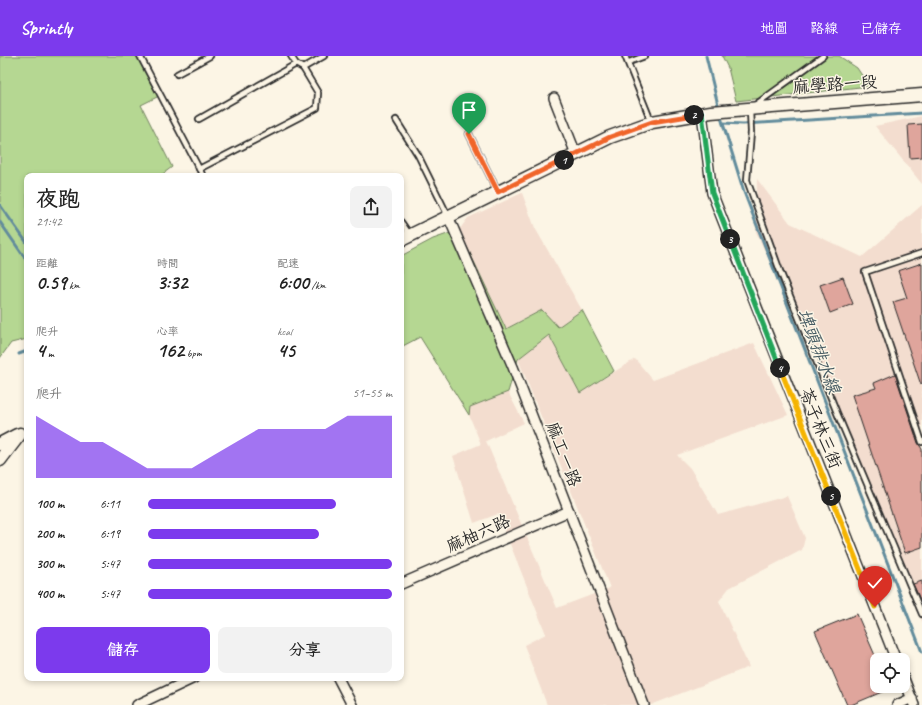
<!DOCTYPE html>
<html lang="zh-TW">
<head>
<meta charset="utf-8">
<style>
  :root { --surface:#fff; --page:#f2f2f2; --text:#222; --muted:#767676; --accent:#7c3aed }
  body { margin:0; font-family:Caveat,"LXGW WenKai TC",sans-serif; background:var(--page); color:var(--text); height:100vh; display:flex; flex-direction:column; font-size:15px; white-space:nowrap }
  * { box-sizing:border-box; margin:0 }
  p { font-size:13px; color:var(--muted) }
  .icon { flex:none; width:22px; height:22px; fill:none; stroke:currentColor; stroke-width:2; stroke-linecap:round; stroke-linejoin:round }
  .map { position:relative; flex:1; overflow:hidden }
  .drawer { position:absolute; left:24px; top:117px; width:380px; height:508px; display:flex; flex-direction:column; background:var(--surface); border-radius:8px; box-shadow:0 2px 6px #0003 }
  .drawer>* { flex:none }
  .tools { position:absolute; left:870px; top:597px; display:grid; gap:8px }
  .tools a { display:grid; place-items:center; width:40px; height:40px; border-radius:8px; background:var(--surface); box-shadow:0 2px 6px #0003; font-size:20px }
  .pin { position:absolute; display:grid; place-items:center; width:34px; height:34px; color:#fff; margin:-41px -17px; border-radius:50% 50% 50% 0; rotate:-45deg; box-shadow:0 0 4px #0007 }
  .pin .icon { rotate:45deg }
  .km { position:absolute; width:20px; height:20px; margin:-10px; border-radius:50%; background:#222; color:#fff; font-size:11px; line-height:20px; text-align:center }
  .round { display:grid; place-items:center; flex:none; width:42px; height:42px; border-radius:8px; background:var(--page) }
  .head { display:flex; align-items:center; justify-content:space-between; height:68px; padding:0 12px }
  h1 { font-size:22px; font-weight:600; line-height:30px }
  .metrics { display:grid; grid-template-columns:repeat(3,1fr); gap:6px; height:68px; padding:4px 12px }
  .metrics div { display:grid; align-content:center }
  .metrics b { font-size:20px; font-weight:600 }
  .metrics small { font-size:11px; font-weight:400 }
  .metrics p { font-size:11px }
  .chart { height:112px; padding:8px 12px }
  .chart p { display:flex; justify-content:space-between }
  .chart svg { width:100%; height:72px; margin-top:4px; fill:var(--accent); opacity:.7 }
  .button { display:flex; gap:8px; margin-top:auto; padding:8px 12px }
  .button a { flex:1; height:46px; border-radius:8px; background:var(--accent); color:#fff; font-size:16px; font-weight:600; line-height:46px; text-align:center }
  .button a+a { background:var(--page); color:var(--text) }
  ul { padding:0 12px; list-style:none; font-size:13px }
  li { display:grid; grid-template-columns:64px 48px 1fr; align-items:center; height:30px }
  li i { height:10px; border-radius:5px; background:var(--accent) }
  header { display:flex; align-items:center; gap:24px; box-sizing:border-box; height:56px; padding:0 20px; background:var(--accent); color:#fff }
  header strong { font-size:19px }
  nav { display:flex; gap:22px; margin-inline-start:auto; font-size:14px }
  .map>svg:first-child { display:block }
  .built { fill:#f3ddcf }
  .green { fill:#b5d792; stroke:#70815e }
  .lines { fill:none; stroke-linecap:round; stroke-linejoin:round }
  .stream { stroke:#628c9c; stroke-width:3 }
  .building { fill:#dfa59c; stroke:#2b2b2b }
  .lane-casing { stroke:#2b2b2b; stroke-width:8 }
  .street-casing { stroke:#2b2b2b; stroke-width:12 }
  .secondary-casing { stroke:#2b2b2b; stroke-width:15 }
  .lane { stroke:#fcf5e5; stroke-width:4.5 }
  .street { stroke:#fcf5e5; stroke-width:9 }
  .secondary { stroke:#fcf5e5; stroke-width:12 }
  .split-1-casing { stroke:#fff; stroke-width:8 }
  .split-2-casing { stroke:#fff; stroke-width:8 }
  .split-3-casing { stroke:#fff; stroke-width:8 }
  .split-4-casing { stroke:#fff; stroke-width:8 }
  .split-5-casing { stroke:#fff; stroke-width:8 }
  .split-6-casing { stroke:#fff; stroke-width:8 }
  .split-1 { stroke:#f0652b; stroke-width:5 }
  .split-2 { stroke:#f0652b; stroke-width:5 }
  .split-3 { stroke:#22a559; stroke-width:5 }
  .split-4 { stroke:#22a559; stroke-width:5 }
  .split-5 { stroke:#f5b400; stroke-width:5 }
  .split-6 { stroke:#f5b400; stroke-width:5 }
  .labels { text-anchor:middle; stroke-width:3; stroke-linejoin:round; paint-order:stroke }
  .street-label { font-size:17px; fill:#2b2b2b; stroke:#fcf5e5 }
  .water-label { font-size:18px; font-style:italic; fill:#465b63; stroke:#fcf5e5 }
</style>
</head>
<body>
<header>
<strong>Sprintly</strong>
<nav><a>地圖</a><a>路線</a><a>已儲存</a></nav>
</header>
<div class="map">
<svg width="922" height="649" viewBox="0 0 922 649">
  <rect width="100%" height="100%" fill="#fcf5e5"/>
  <filter id="ink" filterUnits="userSpaceOnUse"><feTurbulence type="fractalNoise" baseFrequency=".025" numOctaves="2"/><feDisplacementMap in="SourceGraphic" scale="8" xChannelSelector="R" yChannelSelector="G"/><feConvolveMatrix kernelMatrix="1 2 1 2 8 2 1 2 1" color-interpolation-filters="sRGB"/></filter>
  <g filter="url(#ink)">
    <g class="built">
      <polygon points="922,60 922,128 875,70"/>
      <polygon points="757,123 790,167 862,201 922,149 922,566 840,356 756,176"/>
      <polygon points="522,137 535,172 582,254 558,271 542,254 506,273 459,174 468,162"/>
      <polygon points="549,279 580,337 635,303 653,324 754,287 788,359 677,399 690,412 718,459 787,440 805,482 802,494 729,532 719,545 749,611 651,649 547,649 524,589 546,578 498,458 474,467 453,400 481,388 469,359 470,351 508,336 524,367 486,385 557,552 610,532 518,303"/>
    </g>
    <g class="green">
      <polygon points="0,0 142,0 161,39 141,49 172,111 160,120 27,120 27,283 11,287 0,302"/>
      <polygon points="722,0 839,0 857,12 869,30 736,45 728,12"/>
      <polygon points="459,174 506,273 542,254 558,271 582,254 614,315 580,337 549,279 518,303 508,336 470,351 469,359 420,281 401,291 401,200 433,183"/>
    </g>
    <g class="lines">
      <g class="stream">
        <polyline points="706,0 719,53"/>
        <polyline points="720,58 744,136 922,596"/>
        <polyline points="723,67 743,68 922,57"/>
        <polyline points="0,149 27,187"/>
        <polyline points="0,166 27,205"/>
        <polyline points="19,298 27,295"/>
      </g>
    </g>
    <g class="building">
      <polygon points="922,68 922,101 910,102 908,69"/>
      <polygon points="922,207 922,328 921,329 893,246 907,242 898,215"/>
      <polygon points="843,221 853,248 830,257 820,229"/>
      <polygon points="895,318 918,387 922,393 922,491 905,497 852,339 876,332 874,327"/>
      <polygon points="922,525 922,548 913,528"/>
      <polygon points="857,558 877,604 877,630 896,630 851,649 847,649 815,575"/>
    </g>
    <g class="lines">
      <g class="lane-casing">
        <g id="lane">
          <polyline points="140,0 203,120"/>
          <polyline points="291,0 296,8 303,12 324,0"/>
          <polyline points="625,0 651,65"/>
          <polyline points="629,6 645,0"/>
          <polyline points="177,18 210,0"/>
          <polyline points="755,49 823,0"/>
          <polyline points="750,54 751,76 747,124 780,215 837,357 922,558"/>
          <polyline points="199,63 296,8"/>
          <polyline points="396,64 418,99 448,160"/>
          <polyline points="469,78 498,136"/>
          <polyline points="199,113 317,52 318,37 303,12"/>
          <polyline points="401,166 410,179"/>
          <polyline points="922,197 865,216 922,386"/>
        </g>
      </g>
      <g class="street-casing">
        <g id="street">
          <polyline points="554,42 576,98"/>
          <polyline points="702,57 712,137 896,604"/>
          <polyline points="448,160 513,311 644,649"/>
          <polyline points="401,528 569,455"/>
          <polyline points="903,620 914,649"/>
          <polyline points="338,622 352,649"/>
          <polyline points="137,649 194,622"/>
          <polyline points="897,649 912,642"/>
        </g>
      </g>
      <g class="secondary-casing">
        <g id="secondary">
          <polyline points="401,184 610,81 652,66 711,56 922,39"/>
          <polyline points="0,388 17,379"/>
          <polyline points="0,404 20,378"/>
        </g>
      </g>
      <use href="#lane" class="lane"/>
      <use href="#street" class="street"/>
      <use href="#secondary" class="secondary"/>
    </g>
  </g>
  <g class="lines" filter="url(#ink)">
    <g class="split-1-casing">
      <polyline id="split-1" points="469,78 498,136 564,104"/>
    </g>
    <g class="split-2-casing">
      <polyline id="split-2" points="564,104 610,81 652,66 694,59"/>
    </g>
    <g class="split-3-casing">
      <polyline id="split-3" points="694,59 702,57 712,137 730,183"/>
    </g>
    <g class="split-4-casing">
      <polyline id="split-4" points="730,183 780,312"/>
    </g>
    <g class="split-5-casing">
      <polyline id="split-5" points="780,312 831,440"/>
    </g>
    <g class="split-6-casing">
      <polyline id="split-6" points="831,440 875,551"/>
    </g>
    <use href="#split-1" class="split-1"/>
    <use href="#split-2" class="split-2"/>
    <use href="#split-3" class="split-3"/>
    <use href="#split-4" class="split-4"/>
    <use href="#split-5" class="split-5"/>
    <use href="#split-6" class="split-6"/>
  </g>
  <g class="labels">
    <g class="street-label">
      <text transform="translate(835 28) rotate(-4)" y="6">麻學路一段</text>
      <text transform="translate(821 372) rotate(68)" y="6">苓子林三街</text>
      <text transform="translate(564 398) rotate(69)" y="6">麻工一路</text>
      <text transform="translate(478 477) rotate(-24)" y="6">麻柚六路</text>
    </g>
    <g class="water-label">
      <text transform="translate(819 295) rotate(69)" y="6">埤頭排水線</text>
    </g>
  </g>
</svg>
<div class="tools">
<a><svg class="icon" aria-label="locate" viewBox="0 0 24 24"><circle cx="12" cy="12" r="6"/><path d="M12 2v4M12 18v4M2 12h4M18 12h4"/></svg></a>
</div>
<div class="pin" style="left:469px;top:78px;background:#1e9e55"><svg class="icon" aria-label="arrive" viewBox="0 0 24 24"><path d="M6 21V4h12l-3 4 3 4H6"/></svg></div>
<div class="pin" style="left:875px;top:551px;background:#d93025"><svg class="icon" aria-label="check" viewBox="0 0 24 24"><path d="M5 12l5 5 9-10"/></svg></div>
<b class="km" style="left:564px;top:104px">1</b>
<b class="km" style="left:694px;top:59px">2</b>
<b class="km" style="left:730px;top:183px">3</b>
<b class="km" style="left:780px;top:312px">4</b>
<b class="km" style="left:831px;top:440px">5</b>
<section class="drawer">
<div class="head"><div><h1>夜跑</h1><p>21:42</p></div><a class="round"><svg class="icon" aria-label="share" viewBox="0 0 24 24"><path d="M12 15V3M7 8l5-5 5 5M5 13v7h14v-7"/></svg></a></div>
<div class="metrics">
<div><p>距離</p><b>0.59<small> km</small></b></div>
<div><p>時間</p><b>3:32</b></div>
<div><p>配速</p><b>6:00<small> /km</small></b></div>
</div>
<div class="metrics">
<div><p>爬升</p><b>4<small> m</small></b></div>
<div><p>心率</p><b>162<small> bpm</small></b></div>
<div><p>kcal</p><b>45</b></div>
</div>
<div class="chart"><p><span>爬升</span>51–55 m</p>
<svg viewBox="0 0 160 44" preserveAspectRatio="none"><path d="M0 44V6L10 14L20 22L30 22L40 30L50 38L60 38L70 38L80 30L90 22L100 14L110 14L120 14L130 14L140 6L150 6L160 6V44z"/></svg>
</div>
<ul>
<li><b>100 m</b>6:11<i style="width:77%"></i></li>
<li><b>200 m</b>6:19<i style="width:70%"></i></li>
<li><b>300 m</b>5:47<i style="width:100%"></i></li>
<li><b>400 m</b>5:47<i style="width:100%"></i></li>
</ul>
<div class="button"><a>儲存</a><a>分享</a></div>
</section>
</div>
</body>
</html>
